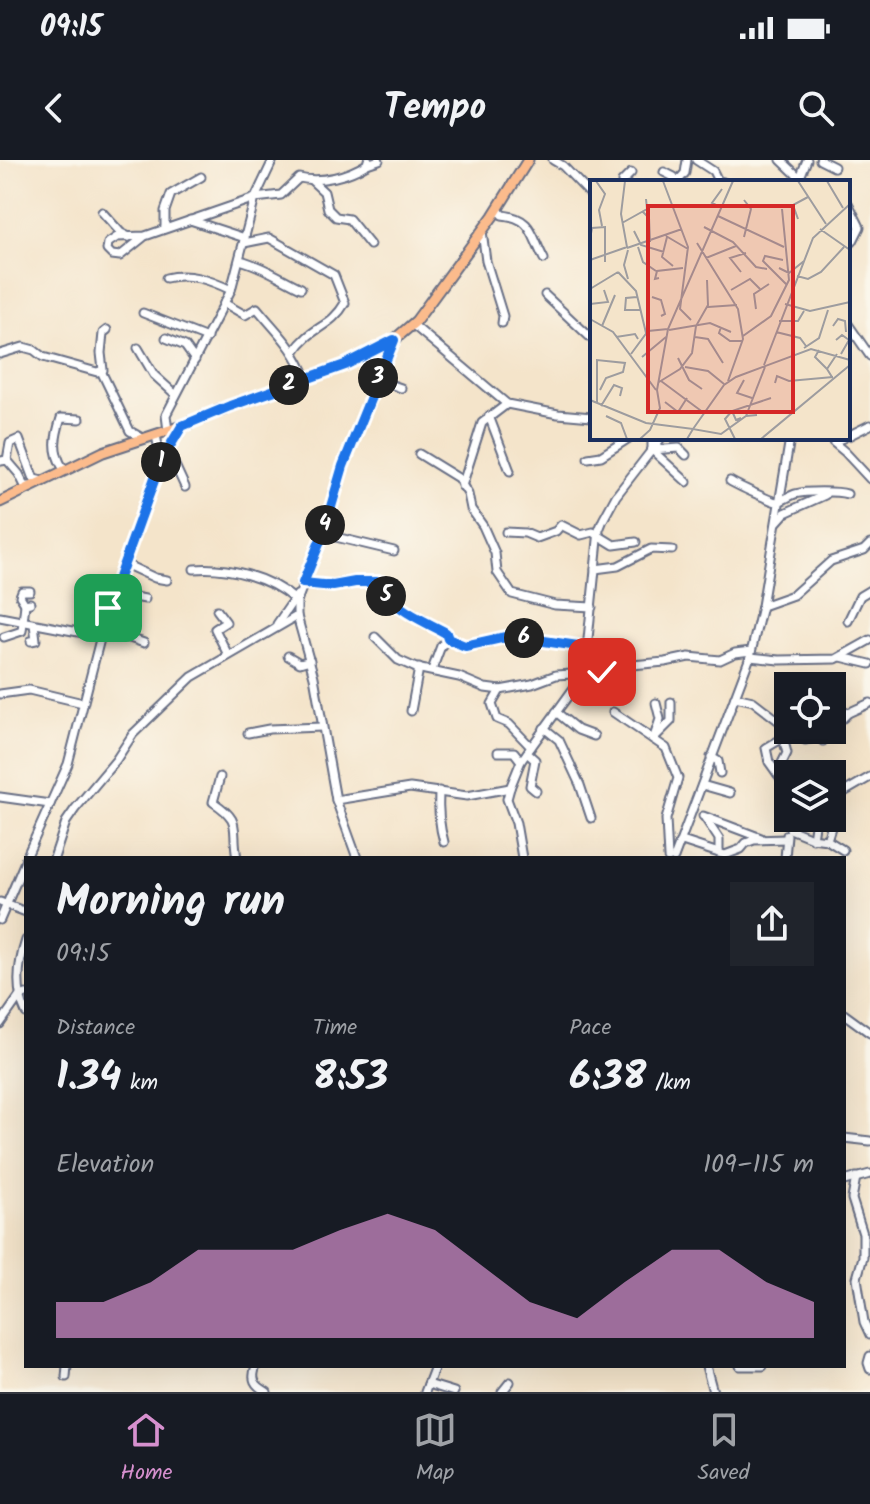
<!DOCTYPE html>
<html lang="en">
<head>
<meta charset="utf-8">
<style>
  :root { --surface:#171b24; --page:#20242c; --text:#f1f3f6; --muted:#9ea1a6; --line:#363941; --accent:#d690ce }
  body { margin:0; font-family:Kalam,sans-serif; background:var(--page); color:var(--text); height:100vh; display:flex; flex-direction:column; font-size:30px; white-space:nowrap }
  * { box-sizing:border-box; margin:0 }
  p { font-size:26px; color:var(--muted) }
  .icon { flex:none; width:44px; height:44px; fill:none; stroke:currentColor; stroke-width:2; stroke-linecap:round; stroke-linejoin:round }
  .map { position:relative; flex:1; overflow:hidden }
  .details { position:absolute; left:24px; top:696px; width:822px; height:512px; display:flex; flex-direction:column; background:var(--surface); border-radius:0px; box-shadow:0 8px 32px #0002 }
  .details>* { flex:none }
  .buttons { position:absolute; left:774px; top:512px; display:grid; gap:16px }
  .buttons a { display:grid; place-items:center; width:72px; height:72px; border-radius:0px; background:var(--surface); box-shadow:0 8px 32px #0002; font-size:40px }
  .pin { position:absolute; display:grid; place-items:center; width:68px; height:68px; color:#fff; margin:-34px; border-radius:16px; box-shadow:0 4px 12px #0006 }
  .km { position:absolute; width:40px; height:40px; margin:-20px; border-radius:50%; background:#222; color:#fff; font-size:22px; line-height:40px; text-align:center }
  .round { display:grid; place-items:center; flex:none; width:84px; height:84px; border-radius:0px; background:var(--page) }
  .summary { display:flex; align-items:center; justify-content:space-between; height:136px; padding:0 32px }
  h1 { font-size:44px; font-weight:800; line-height:60px }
  .figures { display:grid; grid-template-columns:repeat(3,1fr); gap:12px; height:136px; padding:8px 32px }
  .figures div { display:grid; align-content:center }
  .figures b { font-size:40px; font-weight:800 }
  .figures small { font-size:22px; font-weight:400 }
  .figures p { font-size:22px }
  .chart { height:224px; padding:16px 32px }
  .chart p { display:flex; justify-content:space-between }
  .chart svg { width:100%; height:144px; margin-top:8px; fill:var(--accent); opacity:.7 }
  .status { display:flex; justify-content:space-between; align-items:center; height:56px; padding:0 40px; background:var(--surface); direction:ltr }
  .status svg { height:22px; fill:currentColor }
  header { display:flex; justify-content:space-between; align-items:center; height:104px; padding:0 32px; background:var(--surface); font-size:36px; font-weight:800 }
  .dock { display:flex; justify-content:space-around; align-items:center; height:112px; border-top:2px solid var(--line); background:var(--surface); font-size:22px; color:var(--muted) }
  .dock a { display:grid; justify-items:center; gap:4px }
  .dock .active { color:var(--accent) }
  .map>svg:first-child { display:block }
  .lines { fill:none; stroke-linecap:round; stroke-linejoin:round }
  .minor-casing { stroke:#676e84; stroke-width:11 }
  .major-casing { stroke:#676e84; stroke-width:13 }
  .minor { stroke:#fff; stroke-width:7 }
  .major { stroke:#fbbb8c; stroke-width:9 }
  .route-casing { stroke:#fff; stroke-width:16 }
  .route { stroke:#1a73e8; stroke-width:10 }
  .inset-road { fill:none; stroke:#9d9c9f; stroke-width:2 }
  .view { fill:#d62828; fill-opacity:0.15; stroke:#d62828; stroke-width:4 }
  .inset-edge { fill:none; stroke:#1b2f5e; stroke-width:4 }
</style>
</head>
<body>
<div class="status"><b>09:15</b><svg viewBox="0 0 49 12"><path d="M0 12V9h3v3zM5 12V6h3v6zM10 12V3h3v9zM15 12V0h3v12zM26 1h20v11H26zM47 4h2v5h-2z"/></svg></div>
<header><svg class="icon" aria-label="back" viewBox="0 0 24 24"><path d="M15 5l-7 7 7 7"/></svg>Tempo<svg class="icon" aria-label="search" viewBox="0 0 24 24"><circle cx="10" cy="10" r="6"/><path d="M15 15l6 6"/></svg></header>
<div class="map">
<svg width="870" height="1232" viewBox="0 0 870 1232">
  <rect width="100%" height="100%" fill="#fbf7ec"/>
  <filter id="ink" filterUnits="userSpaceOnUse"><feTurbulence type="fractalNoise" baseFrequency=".0125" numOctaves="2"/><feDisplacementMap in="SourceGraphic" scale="16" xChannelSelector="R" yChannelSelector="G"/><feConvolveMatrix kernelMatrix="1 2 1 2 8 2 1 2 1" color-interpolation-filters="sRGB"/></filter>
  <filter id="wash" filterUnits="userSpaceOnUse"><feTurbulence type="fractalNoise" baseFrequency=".006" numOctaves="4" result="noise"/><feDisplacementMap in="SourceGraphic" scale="32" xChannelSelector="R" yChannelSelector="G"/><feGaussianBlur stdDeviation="1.8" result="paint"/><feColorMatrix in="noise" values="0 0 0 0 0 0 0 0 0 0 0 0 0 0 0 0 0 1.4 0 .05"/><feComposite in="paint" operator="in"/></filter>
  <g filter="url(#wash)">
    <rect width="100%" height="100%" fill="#f4e4ca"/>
  </g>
  <g filter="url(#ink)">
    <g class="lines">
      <g class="minor-casing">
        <g id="minor">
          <polyline points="553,0 563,6 592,36"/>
          <polyline points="696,0 713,11 718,21 723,22"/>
          <polyline points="781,0 800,18"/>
          <polyline points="820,0 834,7"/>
          <polyline points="367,4 379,0"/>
          <polyline points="664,12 674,17 674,22"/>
          <polyline points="311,20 324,32 328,49 336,57 349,59 370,85"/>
          <polyline points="799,20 807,0"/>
          <polyline points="622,22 631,13"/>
          <polyline points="677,22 685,13 687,0"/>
          <polyline points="848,43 860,67 853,81 848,86"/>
          <path d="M498 49 502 55C533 58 531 75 544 99"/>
          <polyline points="102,52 121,73 129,77"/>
          <polyline points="190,60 245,78"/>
          <polyline points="165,68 165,51 171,34 201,17"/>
          <polyline points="482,71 486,101 503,156 502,163"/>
          <path d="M145 76 117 77 108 83 107 90 112 95 120 96 145 76 255 38 281 35 299 18C321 23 348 16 367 4L368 0"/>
          <path d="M244 83 269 78 334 115 345 143C331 168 311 166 294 192"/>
          <path d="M240 100C263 106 280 118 301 128"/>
          <path d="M166 118C188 112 210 120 231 130"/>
          <polyline points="545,135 592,179"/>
          <path d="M224 143 245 155 257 148C280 176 292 184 307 219"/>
          <polyline points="143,153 207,178"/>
          <polyline points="412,164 507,244 558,254 592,257"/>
          <polyline points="848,164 870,196"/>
          <polyline points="166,178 185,186 195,200"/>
          <polyline points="138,188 154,215 175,234"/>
          <polyline points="0,194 23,187 34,190 43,197 97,212 103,210 101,193 103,173 107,170"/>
          <polyline points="101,211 130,271 144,279"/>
          <polyline points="378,220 401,228"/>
          <polyline points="489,256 510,311"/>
          <polyline points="168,271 166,255 231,130 255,38 273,0"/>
          <polyline points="156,275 161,301"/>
          <polyline points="848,276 870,265"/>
          <polyline points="652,278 652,290 687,322"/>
          <polyline points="843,278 833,282 845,292 870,319"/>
          <polyline points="652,290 679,288 686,295"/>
          <polyline points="419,294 458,318 468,334 471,349 483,366 495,393 497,412 512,434 555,445 592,447"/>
          <polyline points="163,298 174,303 185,327"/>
          <polyline points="588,298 601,296 629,278"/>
          <polyline points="7,300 10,283 19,279 34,319 43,321"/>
          <polyline points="1,301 7,300 19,314 25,326 30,326"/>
          <path d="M68 309 63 308C52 291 55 277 61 258L80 259"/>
          <path d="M730 321C736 325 773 342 777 342 783 341 789 336 795 334 805 331 838 331 847 334"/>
          <polyline points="462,326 482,263 507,244"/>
          <polyline points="777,362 785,353 825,335"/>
          <polyline points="506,372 525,373 537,378 556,371 561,365 581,375 593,372 614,385 636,382"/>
          <polyline points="323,374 394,391"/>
          <polyline points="125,404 155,418 167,420"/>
          <path d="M194 409C227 406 269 417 294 439"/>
          <polyline points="595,409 618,406 651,389 672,390"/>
          <path d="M303 423 333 426 355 422H381C390 449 423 459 446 473L448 479 441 486 432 510"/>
          <polyline points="114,433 145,439"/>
          <polyline points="25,444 20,436 22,431 30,431"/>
          <polyline points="762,446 793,435 831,401 864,390 870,384"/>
          <polyline points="217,450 226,462 215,469 228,495"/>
          <polyline points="0,457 99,476"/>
          <polyline points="848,461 860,436 870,430"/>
          <polyline points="277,464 297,435"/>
          <polyline points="101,468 144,483"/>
          <polyline points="4,477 22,471 25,444 30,443"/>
          <polyline points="375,477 398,500 416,508 459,517 485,528 500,530 532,524 556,515 602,512 621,506 665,502 689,497 720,500 735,493 751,491"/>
          <polyline points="448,479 465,486 510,476 586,488"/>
          <polyline points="31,481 36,480 34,464"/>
          <polyline points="288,496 300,503 310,500"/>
          <polyline points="750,497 779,500 836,499 870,480"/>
          <polyline points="841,497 870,504"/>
          <polyline points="500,530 492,544 497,559 509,564 531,587"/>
          <polyline points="0,534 29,530 83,543"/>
          <polyline points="735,537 753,541 788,568"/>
          <polyline points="834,548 848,553"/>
          <polyline points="411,551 419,508"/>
          <polyline points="556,552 578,570 594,576"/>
          <polyline points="613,552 666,588 678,618 666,659 668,698"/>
          <polyline points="843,558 848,553 870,543"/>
          <polyline points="544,568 559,580 580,625 591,658"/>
          <polyline points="792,571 805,580 819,577 823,581"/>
          <polyline points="248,573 269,569 322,567"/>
          <polyline points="654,577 660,559 656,543"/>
          <polyline points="653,579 671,561 671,542"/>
          <polyline points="498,592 514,592 521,601"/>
          <polyline points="527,593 535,600 530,626 536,631"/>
          <polyline points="711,597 718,601 720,613"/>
          <polyline points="777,613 787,593 783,578"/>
          <path d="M220 617 213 642C243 662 231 666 237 698"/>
          <polyline points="702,625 730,633"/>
          <path d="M439 631C438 649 439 665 444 682"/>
          <polyline points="0,637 50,644"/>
          <polyline points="832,639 870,617"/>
          <polyline points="336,640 410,628 467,636 510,628"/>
          <polyline points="788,653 784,623 769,602 766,588 793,572"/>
          <polyline points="703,656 761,678"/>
          <polyline points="705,658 719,679 719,693"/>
          <polyline points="789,658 790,669 812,678 827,680 843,690"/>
          <polyline points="813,679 816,658"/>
          <polyline points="827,680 833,661 827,658"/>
          <polyline points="682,681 725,695 741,689 746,683 754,680 786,679"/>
          <polyline points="26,698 68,604 108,448 161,301 182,266"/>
          <polyline points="54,698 66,662 75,649 116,600 133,574 192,517 297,456"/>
          <polyline points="357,698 336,640 314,517 297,456 297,441 323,374 343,306 394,180"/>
          <polyline points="522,698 516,663 507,639 510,628 521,601 576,525 588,479 599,370 603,360 616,336 661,278"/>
          <polyline points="674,698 750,497 762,446 790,278"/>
          <polyline points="785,698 787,675"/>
          <polyline points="0,742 26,752"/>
          <polyline points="0,760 26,699"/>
          <path d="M26 780C18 804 15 830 26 853"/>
          <polyline points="844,854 870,873"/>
          <polyline points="0,864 19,837 26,834"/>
          <polyline points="844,978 870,981"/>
          <polyline points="856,1017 852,1039 863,1074 863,1097 857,1118 864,1162 870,1175"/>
          <polyline points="844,1021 870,1014"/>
          <polyline points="870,1196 868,1203 870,1209"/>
          <path d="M256 1206C251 1219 254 1225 267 1232"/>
          <polyline points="706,1206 713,1232"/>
          <polyline points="740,1206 763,1206"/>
          <polyline points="66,1217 67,1206"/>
          <polyline points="428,1224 454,1232"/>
          <polyline points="425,1232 435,1206"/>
          <polyline points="502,1232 510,1222"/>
        </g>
      </g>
      <g class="major-casing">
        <polyline id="major" points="0,342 103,292 182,266 230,246 345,205 394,180 416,161 493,56 528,0"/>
      </g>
      <use href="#minor" class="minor"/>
      <use href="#major" class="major"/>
    </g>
  </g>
  <g class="lines" filter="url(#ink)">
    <g class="route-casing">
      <path id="route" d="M108 448 161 301 182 266 230 246 345 205 394 180 343 306 323 374 303 423 333 426 355 422H381C390 449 423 460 446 473L448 479 465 486 510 476 578 486 586 488 581 513 602 512"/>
    </g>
    <use href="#route" class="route"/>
  </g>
  <g transform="translate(590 20)">
    <rect width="260" height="260" fill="#f4e4ca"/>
    <path class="inset-road" d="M6 1 15 14 9 30 12 46M73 1 98 67 90 129 101 140M208 1 236 44M237 1 253 28M132 28 122 23 132 9M52 31 59 38 60 62M128 36 194 67M208 39 203 25 218 17M32 43 57 29 56 19M114 47 143 62 166 87 177 89M230 49 260 70M44 51 51 65 74 72M76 56 98 69M77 57 72 77 83 86M154 57 161 29 154 20M0 59 2 48 15 47V82M107 63 148 129 153 159 138 201M48 67 53 82 66 91M37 68 92 49M38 70 34 85 38 99M116 78 146 66M0 80 37 67 31 34 35 1M193 80 175 76 173 81 197 105M189 88 199 93 214 81M28 92 46 111 56 153M151 92 140 78 156 73M207 96 218 99 231 92 254 67M69 98 65 99 67 91 93 88M0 109 28 92M141 110 160 99 170 109M47 117 36 118 35 130H50M62 117 71 120 75 134 71 136M0 124 18 122 14 110M195 124 220 131 260 122M118 127 147 125M166 129 164 114 179 104M0 139 23 152 66 210M189 141H208L214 131M12 146 25 115M243 146 248 139 255 141 256 152M131 147 129 153 140 161H152M79 150 120 143 141 152M186 152 210 158 216 166M153 156 181 136 199 100 192 29M26 157 45 154 48 159M105 157 118 159 133 183M246 160 252 155 259 160 251 174M214 168 229 158 238 130M229 170 225 177 237 189M41 174 58 151 78 149M52 177 76 157M88 178 99 200 112 209M174 185 223 58 260 24M95 187 118 191 134 204M242 197 237 189 247 174M154 200 147 213 162 218M71 201 114 233M69 202 90 189 102 173 106 146 118 125 117 100M0 203V236M185 203 187 196 199 201 243 197M0 220 56 243 103 249 134 205 146 197 221 169 260 180M75 222 88 232 97 218M7 224V180L35 183 33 192 16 198 10 210M11 226 24 205 32 208 30 216M142 231 135 239 145 259M16 236 31 243 37 259M156 236 175 187M151 238 146 240 142 231 181 218M50 259 60 250 70 228 67 210 78 149 143 1M97 259 103 249 131 254 156 236 167 235M171 259 260 185"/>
    <path class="view" d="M58 26H203V232H58Z"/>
    <rect width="260" height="260" class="inset-edge"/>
  </g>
</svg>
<div class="buttons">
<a><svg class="icon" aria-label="locate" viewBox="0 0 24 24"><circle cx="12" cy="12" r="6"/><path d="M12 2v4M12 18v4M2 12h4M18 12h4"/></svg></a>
<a><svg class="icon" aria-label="layers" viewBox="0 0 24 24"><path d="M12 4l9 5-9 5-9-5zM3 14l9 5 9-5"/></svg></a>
</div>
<div class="pin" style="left:108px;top:448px;background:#1e9e55"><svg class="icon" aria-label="arrive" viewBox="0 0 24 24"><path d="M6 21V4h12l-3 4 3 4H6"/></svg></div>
<div class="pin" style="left:602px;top:512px;background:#d93025"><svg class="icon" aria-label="check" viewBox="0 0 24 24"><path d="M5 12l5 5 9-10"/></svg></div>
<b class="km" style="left:161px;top:302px">1</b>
<b class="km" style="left:289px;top:225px">2</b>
<b class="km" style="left:378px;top:218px">3</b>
<b class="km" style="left:325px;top:365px">4</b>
<b class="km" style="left:386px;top:436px">5</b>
<b class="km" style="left:524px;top:478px">6</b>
<section class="details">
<div class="summary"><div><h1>Morning run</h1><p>09:15</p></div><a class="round"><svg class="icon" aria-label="share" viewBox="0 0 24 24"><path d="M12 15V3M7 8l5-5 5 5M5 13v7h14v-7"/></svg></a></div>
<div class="figures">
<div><p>Distance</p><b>1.34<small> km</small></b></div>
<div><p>Time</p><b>8:53</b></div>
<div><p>Pace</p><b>6:38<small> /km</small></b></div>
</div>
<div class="chart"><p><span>Elevation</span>109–115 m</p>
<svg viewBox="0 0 160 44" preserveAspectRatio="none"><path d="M0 44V33L10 33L20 27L30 17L40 17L50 17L60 11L70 6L80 11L90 22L100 33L110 38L120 27L130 17L140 17L150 27L160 33V44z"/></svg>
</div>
</section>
</div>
<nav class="dock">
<a class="active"><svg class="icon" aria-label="home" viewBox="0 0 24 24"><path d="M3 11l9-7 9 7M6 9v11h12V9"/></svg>Home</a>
<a><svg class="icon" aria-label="map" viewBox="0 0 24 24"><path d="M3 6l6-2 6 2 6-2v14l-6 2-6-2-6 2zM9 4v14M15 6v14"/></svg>Map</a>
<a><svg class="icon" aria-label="saved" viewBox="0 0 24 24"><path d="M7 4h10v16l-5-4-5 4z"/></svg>Saved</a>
</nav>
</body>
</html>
